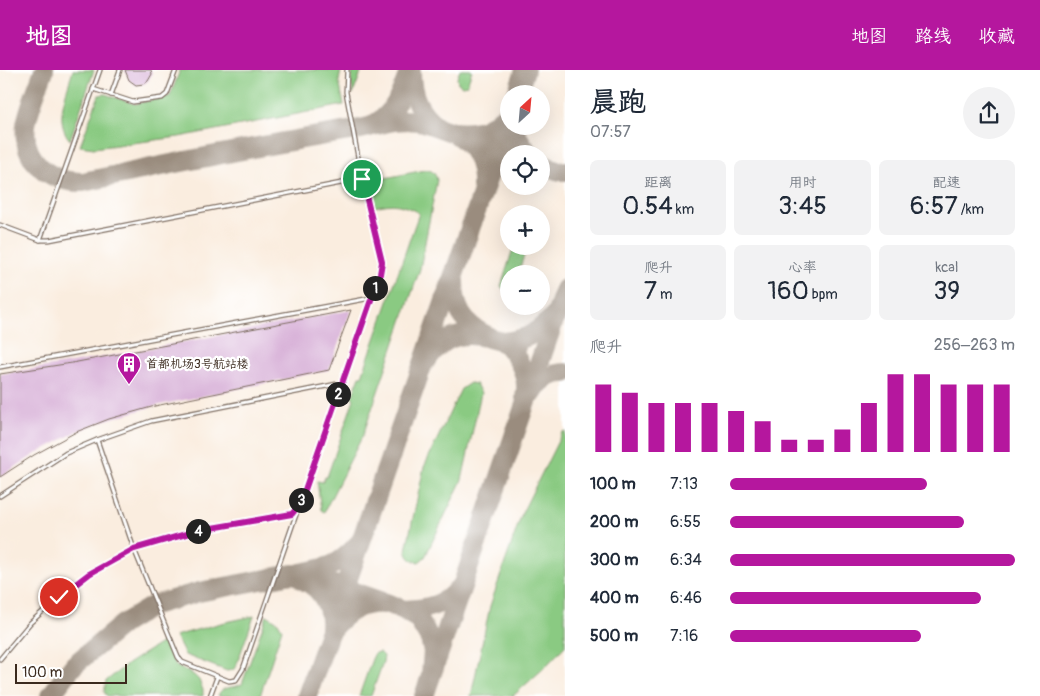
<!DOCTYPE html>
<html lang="zh">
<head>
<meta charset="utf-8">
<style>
  :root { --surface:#fff; --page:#f2f2f3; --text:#1f2937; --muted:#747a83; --accent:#b5179e }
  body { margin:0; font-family:Pangolin,"LXGW WenKai TC",sans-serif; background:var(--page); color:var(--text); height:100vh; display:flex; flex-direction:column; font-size:19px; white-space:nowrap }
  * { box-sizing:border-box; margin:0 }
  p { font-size:16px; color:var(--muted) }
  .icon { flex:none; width:28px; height:28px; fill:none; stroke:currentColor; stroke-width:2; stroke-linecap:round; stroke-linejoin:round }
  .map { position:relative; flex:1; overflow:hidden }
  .panel { display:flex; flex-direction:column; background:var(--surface); width:475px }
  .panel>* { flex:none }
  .needle { width:32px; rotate:26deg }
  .buttons { position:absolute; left:500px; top:15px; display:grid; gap:10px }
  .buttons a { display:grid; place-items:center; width:50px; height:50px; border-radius:50%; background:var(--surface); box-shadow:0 5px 20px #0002; font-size:25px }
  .scale { position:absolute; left:15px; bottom:12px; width:112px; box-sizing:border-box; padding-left:5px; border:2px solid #3b2a1e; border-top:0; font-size:14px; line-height:18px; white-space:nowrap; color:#3b2a1e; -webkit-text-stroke:4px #fff; paint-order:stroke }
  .pin { position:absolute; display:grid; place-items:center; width:42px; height:42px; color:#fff; margin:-21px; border:2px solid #fff; border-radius:50%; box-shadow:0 1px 5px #0007 }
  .km { position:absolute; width:25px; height:25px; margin:-12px; border-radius:50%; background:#222; color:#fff; font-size:14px; line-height:25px; text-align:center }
  .round { display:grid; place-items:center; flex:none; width:52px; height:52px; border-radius:26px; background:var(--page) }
  .head { display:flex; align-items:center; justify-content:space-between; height:85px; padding:0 25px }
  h1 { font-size:28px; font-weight:600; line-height:38px }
  .figures { display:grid; grid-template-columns:repeat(3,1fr); gap:8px; height:85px; padding:5px 25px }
  .figures div { display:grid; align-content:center; border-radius:8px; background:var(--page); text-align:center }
  .figures b { font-size:25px; font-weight:600 }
  .figures small { font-size:14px; font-weight:400 }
  .figures p { font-size:14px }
  .chart { height:140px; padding:10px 25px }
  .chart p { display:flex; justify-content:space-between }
  .chart svg { width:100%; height:90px; margin-top:5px; stroke:var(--accent); stroke-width:6 }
  ul { padding:0 25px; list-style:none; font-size:16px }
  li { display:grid; grid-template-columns:80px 60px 1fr; align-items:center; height:38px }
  li i { height:12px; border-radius:6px; background:var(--accent) }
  header { display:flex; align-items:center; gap:30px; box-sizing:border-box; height:70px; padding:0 25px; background:var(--accent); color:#fff }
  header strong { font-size:24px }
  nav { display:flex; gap:28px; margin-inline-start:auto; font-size:18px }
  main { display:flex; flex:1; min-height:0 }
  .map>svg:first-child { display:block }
  .green { fill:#8aca82; stroke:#627a50 }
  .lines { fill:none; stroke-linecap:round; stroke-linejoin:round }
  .taxiway { stroke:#9a8c7e; stroke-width:20 }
  .building { fill:#d6add6 }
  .service-casing { stroke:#7e6e62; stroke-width:5.5 }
  .service { stroke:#fff; stroke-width:3 }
  .route-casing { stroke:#fff; stroke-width:10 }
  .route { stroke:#b5179e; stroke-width:6 }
  .labels { text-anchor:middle; stroke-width:4.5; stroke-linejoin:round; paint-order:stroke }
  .poi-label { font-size:12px; fill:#3b2a1e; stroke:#fff; text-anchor:start }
</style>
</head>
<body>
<header>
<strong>地图</strong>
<nav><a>地图</a><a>路线</a><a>收藏</a></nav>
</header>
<main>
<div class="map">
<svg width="565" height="626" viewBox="0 0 565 626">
  <rect width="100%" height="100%" fill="#fff"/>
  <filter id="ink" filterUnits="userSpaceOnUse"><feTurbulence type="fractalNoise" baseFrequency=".02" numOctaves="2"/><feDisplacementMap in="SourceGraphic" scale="10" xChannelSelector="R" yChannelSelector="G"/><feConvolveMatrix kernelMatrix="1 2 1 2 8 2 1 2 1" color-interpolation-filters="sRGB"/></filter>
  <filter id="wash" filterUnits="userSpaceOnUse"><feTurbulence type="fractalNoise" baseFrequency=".0096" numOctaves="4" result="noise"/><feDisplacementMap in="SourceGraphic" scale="20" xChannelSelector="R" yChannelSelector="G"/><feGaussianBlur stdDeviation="1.12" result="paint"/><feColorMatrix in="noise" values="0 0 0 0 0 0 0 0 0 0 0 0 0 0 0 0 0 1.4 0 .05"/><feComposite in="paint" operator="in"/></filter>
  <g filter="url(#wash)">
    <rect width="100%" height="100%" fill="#faeddf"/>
    <g class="green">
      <path d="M73 0H94L70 70C53 51 67 22 73 0Z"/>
      <polygon points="180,0 341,0 339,11 344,35 179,67 94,78 80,76 99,25 105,24 135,34 170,26"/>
      <polygon points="353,0 362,0 353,24 351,10"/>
      <polygon points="460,0 472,0 467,15 462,16 458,13 457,8"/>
      <path d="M425 100C433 100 435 103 437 110L420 199 363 365 324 442 321 440 317 411 323 412 325 407H327L354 329 352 327 360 306H362L419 143C402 134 393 132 375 137L370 111Z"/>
      <polygon points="514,176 527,176 518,204 509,204 509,221 504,220 501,216"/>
      <path d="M470 313 476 314 481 323 462 410 425 487 419 492C411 491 408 488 406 480L424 397 461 319Z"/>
      <polygon points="565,360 565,576 544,598 513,626 471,626 490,536 522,443 562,363"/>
      <path d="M267 545 278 552 282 559 260 626H218C221 615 233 619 242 614Z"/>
      <polygon points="254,546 236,596 233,600 227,601 185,585 175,566 221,553"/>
      <polygon points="164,571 176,596 194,605 199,610 203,620 203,626 107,626 104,622 106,611 129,593"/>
      <polygon points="380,582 384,586 383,592 371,626 359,626 372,589 375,583"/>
    </g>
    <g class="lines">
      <g class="taxiway">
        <path d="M44 0C38 18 29 37 26 55 21 91 51 113 83 112 172 94 260 75 349 61 377 57 394 46 424 52L512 84"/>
        <path d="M411 1C411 23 418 43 437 56"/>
        <polyline points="517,24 525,0"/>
        <path d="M376 53C397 41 401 22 410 0"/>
        <polyline points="514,56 517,66 529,84"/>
        <polyline points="541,94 559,101 565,101"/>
        <path d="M482 117C483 91 474 76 453 62 478 64 491 60 509 41"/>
        <path d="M454 210C454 238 462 254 488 266"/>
        <path d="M427 290C451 254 481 264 516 277"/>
        <path d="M533 323C539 311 551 303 565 303"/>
        <path d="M525 327C530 306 518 287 504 272 534 268 533 263 555 246"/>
        <path d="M300 503C328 498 339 496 358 474"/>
        <path d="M303 510C324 519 332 540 330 561 345 543 360 532 384 534"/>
        <path d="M404 540C419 539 434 538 447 529 453 525 457 520 462 516"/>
        <polyline points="50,626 74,595 123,554 154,535 199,522 292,504 311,507 389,534 404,540 418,549 430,569 433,581 431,604"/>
        <polyline points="307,626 509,47"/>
        <polyline points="424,626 565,219"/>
      </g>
    </g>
    <g id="blocks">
      <g class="building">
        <polygon points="125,0 151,0 152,4 148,11 144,14 136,15 129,10"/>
        <polygon points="351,240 329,300 155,336 109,349 76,362 34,385 0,407 0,304 72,293"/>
      </g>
    </g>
  </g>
  <g filter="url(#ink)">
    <use href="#blocks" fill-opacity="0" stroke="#7e6e62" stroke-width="1"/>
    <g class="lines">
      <g class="service-casing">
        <g id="service">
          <polyline points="347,0 346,22 362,109"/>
          <polyline points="93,19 133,32 162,28 167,24 176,0"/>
          <polyline points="111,25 120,0"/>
          <polyline points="0,155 40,170 49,170 362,109 382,192 380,204 300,434 292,443 200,460 134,479 89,504 59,527 30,553 0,589"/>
          <polyline points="40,170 100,0"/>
          <polyline points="0,297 371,228"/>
          <polyline points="97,370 134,479 178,587 182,592 229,611 236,610 243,599 298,439"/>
          <polyline points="0,426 66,383 97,370 151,351 342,313"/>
          <polyline points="210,626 217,607"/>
        </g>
      </g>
      <use href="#service" class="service"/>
    </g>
  </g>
  <g class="lines" filter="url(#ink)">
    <g class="route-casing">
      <polyline id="route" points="59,527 89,504 134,479 200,460 292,444 300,434 380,204 382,192 362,109"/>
    </g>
    <use href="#route" class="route"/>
  </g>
  <defs>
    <g id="building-pin" transform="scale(1.25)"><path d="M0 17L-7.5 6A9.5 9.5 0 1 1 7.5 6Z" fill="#b5179e" stroke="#fff"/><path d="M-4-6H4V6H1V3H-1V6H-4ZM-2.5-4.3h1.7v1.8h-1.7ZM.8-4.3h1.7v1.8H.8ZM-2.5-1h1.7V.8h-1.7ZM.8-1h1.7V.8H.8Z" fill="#fff"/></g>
  </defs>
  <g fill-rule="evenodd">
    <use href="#building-pin" x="129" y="294"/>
  </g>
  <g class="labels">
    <g class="poi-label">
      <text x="146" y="298">首都机场3号航站楼</text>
    </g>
  </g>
</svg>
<div class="buttons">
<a><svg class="needle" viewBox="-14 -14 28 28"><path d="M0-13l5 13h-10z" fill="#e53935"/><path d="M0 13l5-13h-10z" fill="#747a83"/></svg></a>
<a><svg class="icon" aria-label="locate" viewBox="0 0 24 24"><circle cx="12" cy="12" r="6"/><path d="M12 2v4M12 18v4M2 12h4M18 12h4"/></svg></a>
<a>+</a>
<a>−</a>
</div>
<div class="scale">100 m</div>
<div class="pin" style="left:362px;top:109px;background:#1e9e55"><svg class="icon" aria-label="arrive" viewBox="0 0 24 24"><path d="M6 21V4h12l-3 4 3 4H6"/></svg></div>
<div class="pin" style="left:59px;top:527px;background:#d93025"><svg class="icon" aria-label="check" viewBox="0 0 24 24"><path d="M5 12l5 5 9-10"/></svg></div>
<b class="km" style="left:375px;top:218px">1</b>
<b class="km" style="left:338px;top:324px">2</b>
<b class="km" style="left:301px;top:430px">3</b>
<b class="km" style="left:198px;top:461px">4</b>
</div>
<section class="panel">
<div class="head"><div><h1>晨跑</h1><p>07:57</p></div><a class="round"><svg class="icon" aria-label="share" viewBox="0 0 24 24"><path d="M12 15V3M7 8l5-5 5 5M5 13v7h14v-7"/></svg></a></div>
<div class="figures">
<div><p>距离</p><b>0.54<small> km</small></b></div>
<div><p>用时</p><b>3:45</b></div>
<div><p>配速</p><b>6:57<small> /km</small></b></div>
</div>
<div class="figures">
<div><p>爬升</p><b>7<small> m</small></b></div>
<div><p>心率</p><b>160<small> bpm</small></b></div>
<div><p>kcal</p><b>39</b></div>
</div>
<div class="chart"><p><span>爬升</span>256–263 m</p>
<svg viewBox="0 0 160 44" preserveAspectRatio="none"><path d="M5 44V11M15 44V15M25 44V20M35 44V20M45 44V20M55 44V24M65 44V29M75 44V38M85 44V38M95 44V33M105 44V20M115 44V6M125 44V6M135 44V11M145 44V11M155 44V11"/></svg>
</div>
<ul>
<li><b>100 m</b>7:13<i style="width:69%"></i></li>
<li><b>200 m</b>6:55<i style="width:82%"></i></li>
<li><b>300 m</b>6:34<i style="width:100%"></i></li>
<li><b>400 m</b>6:46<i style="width:88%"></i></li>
<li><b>500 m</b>7:16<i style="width:67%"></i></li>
</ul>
</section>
</main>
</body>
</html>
